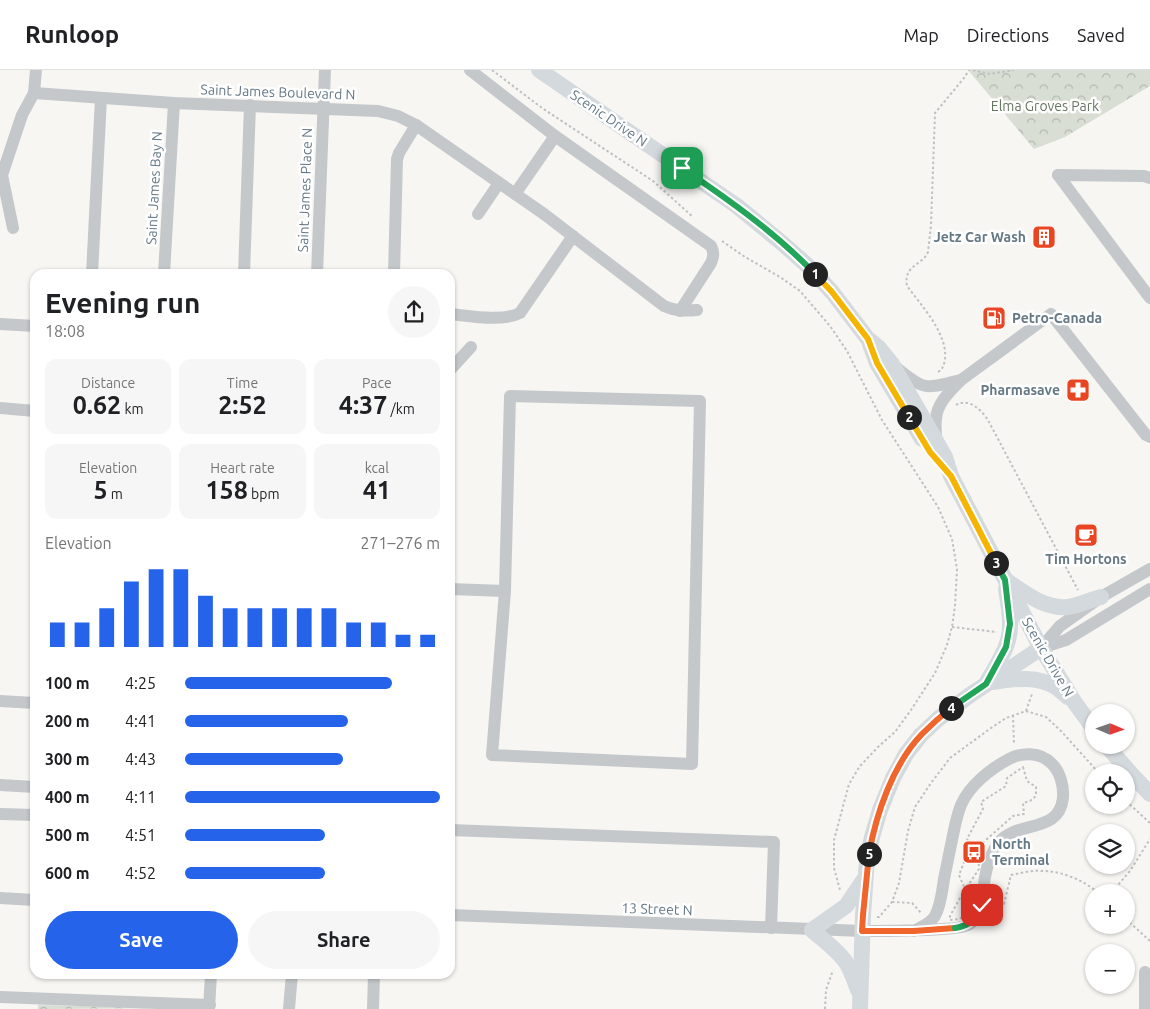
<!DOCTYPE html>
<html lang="en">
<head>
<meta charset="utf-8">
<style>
  :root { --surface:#fff; --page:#f6f6f6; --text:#202124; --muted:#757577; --line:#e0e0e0; --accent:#2563eb }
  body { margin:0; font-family:Ubuntu,sans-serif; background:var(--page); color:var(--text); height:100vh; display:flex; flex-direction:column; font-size:19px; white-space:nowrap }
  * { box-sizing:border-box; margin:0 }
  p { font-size:16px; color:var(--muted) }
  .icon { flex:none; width:28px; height:28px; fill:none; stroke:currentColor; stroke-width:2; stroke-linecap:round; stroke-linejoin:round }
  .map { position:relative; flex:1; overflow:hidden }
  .details { position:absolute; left:30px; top:199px; width:425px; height:710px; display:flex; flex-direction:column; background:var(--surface); border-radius:15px; box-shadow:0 1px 4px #0004 }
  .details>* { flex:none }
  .needle { width:32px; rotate:92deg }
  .tools { position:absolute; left:1085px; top:634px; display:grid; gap:10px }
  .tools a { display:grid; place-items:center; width:50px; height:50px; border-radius:50%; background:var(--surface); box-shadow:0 1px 4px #0004; font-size:25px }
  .pin { position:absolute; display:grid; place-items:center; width:42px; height:42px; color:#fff; margin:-21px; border-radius:10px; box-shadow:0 2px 8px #0006 }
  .km { position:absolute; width:25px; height:25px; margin:-12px; border-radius:50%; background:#222; color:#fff; font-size:14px; line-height:25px; text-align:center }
  .round { display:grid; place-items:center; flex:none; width:52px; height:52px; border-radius:26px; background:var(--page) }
  .headline { display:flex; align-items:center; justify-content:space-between; height:85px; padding:0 15px }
  h1 { font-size:28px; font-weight:600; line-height:38px }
  .figures { display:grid; grid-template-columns:repeat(3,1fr); gap:8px; height:85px; padding:5px 15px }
  .figures div { display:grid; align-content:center; border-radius:12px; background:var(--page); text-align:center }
  .figures b { font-size:25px; font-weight:600 }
  .figures small { font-size:14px; font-weight:400 }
  .figures p { font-size:14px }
  .chart { height:140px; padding:10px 15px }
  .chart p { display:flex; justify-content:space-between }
  .chart svg { width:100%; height:90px; margin-top:5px; stroke:var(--accent); stroke-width:6 }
  .action { display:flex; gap:10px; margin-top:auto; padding:10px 15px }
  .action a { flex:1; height:58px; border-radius:30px; background:var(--accent); color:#fff; font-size:20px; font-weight:600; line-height:58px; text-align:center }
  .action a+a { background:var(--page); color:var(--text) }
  ul { padding:0 15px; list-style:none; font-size:16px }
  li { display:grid; grid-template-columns:80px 60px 1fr; align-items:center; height:38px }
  li i { height:12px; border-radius:6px; background:var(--accent) }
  header { display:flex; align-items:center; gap:30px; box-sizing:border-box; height:70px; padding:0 25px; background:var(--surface); border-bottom:1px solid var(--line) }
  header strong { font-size:24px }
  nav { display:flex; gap:28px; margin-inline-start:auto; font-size:18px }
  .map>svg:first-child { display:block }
  .park { fill:url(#park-crowns) }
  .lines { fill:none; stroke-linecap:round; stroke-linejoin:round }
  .path { stroke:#bec0c2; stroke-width:2; stroke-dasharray:2.5 2.5; stroke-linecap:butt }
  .minor { stroke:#c4c8cb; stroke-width:12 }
  .major { stroke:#d4d9dd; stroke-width:16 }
  .split-1-casing { stroke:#fff; stroke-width:10 }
  .split-2-casing { stroke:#fff; stroke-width:10 }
  .split-3-casing { stroke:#fff; stroke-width:10 }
  .split-4-casing { stroke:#fff; stroke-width:10 }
  .split-5-casing { stroke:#fff; stroke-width:10 }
  .split-6-casing { stroke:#fff; stroke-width:10 }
  .split-7-casing { stroke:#fff; stroke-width:10 }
  .split-1 { stroke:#22a559; stroke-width:6 }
  .split-2 { stroke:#f5b400; stroke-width:6 }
  .split-3 { stroke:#f5b400; stroke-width:6 }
  .split-4 { stroke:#22a559; stroke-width:6 }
  .split-5 { stroke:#f0652b; stroke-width:6 }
  .split-6 { stroke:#f0652b; stroke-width:6 }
  .split-7 { stroke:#22a559; stroke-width:6 }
  .labels { text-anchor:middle; stroke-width:5; stroke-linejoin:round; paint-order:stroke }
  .street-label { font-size:14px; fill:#657885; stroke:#fff }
  .park-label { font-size:14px; fill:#667760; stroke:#fff }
  .poi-label { font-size:14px; font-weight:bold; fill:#657885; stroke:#fff; text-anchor:end }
</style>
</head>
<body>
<header>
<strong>Runloop</strong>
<nav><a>Map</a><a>Directions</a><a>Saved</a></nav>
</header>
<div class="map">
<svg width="1150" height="939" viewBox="0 0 1150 939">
  <defs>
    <pattern id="park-crowns" width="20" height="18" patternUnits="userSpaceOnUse" patternTransform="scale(1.25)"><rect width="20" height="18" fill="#d8ded4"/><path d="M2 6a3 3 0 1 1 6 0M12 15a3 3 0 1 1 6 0" fill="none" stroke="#b3b9b2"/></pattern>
  </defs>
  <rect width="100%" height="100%" fill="#f7f6f3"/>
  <g class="park">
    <polygon points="968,0 1150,0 1150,16 1065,67 1034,79"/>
    <polygon points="38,935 201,938 38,939"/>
  </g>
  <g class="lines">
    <g class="path">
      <polyline points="492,0 542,38 653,111 693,147"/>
      <polyline points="973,0 990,4 1014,0"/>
      <polyline points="722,171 745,187 780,207 800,221 830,256 847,281 882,350 938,437 952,469 957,499 955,536 952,557 947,575 935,603 911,640 895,662 879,676 860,696 849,714 834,770 834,798 840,820"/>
      <path d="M938 302C943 299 944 295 945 289 948 264 921 235 907 216 903 195 922 196 928 182L931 155 935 43 964 8 969 0"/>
      <path d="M956 335C969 327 983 341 989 352L1078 520"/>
      <polyline points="952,557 997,562"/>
      <polyline points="1026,641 1032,624"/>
      <polyline points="1013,645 1014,675"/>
      <polygon points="1023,697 1027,711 1036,717 1036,726 1030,731 1023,733 1024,744 1013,746 978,777 979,799 969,814 968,827 970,838 960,849 950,850 950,846 965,819 959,805 971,775 967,769 983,739 981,732 1006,716 1007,708"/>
      <polyline points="1126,731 1150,753"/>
      <polyline points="1112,822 1130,801 1150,769"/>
      <polyline points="892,832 912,833 922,844"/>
      <path d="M994 832 1004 834 1011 805C1021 803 1032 800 1042 801 1062 801 1083 810 1097 822"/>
      <polyline points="877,847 879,847 892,832 899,813 908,761 915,737 931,713 950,688 991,658 1006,648 1026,641 1046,647 1061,661 1098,702"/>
      <polyline points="1126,849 1150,871"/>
      <polyline points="825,939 826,920 833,900"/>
    </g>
    <g class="minor">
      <path d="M470 0 555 66 711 176C714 182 714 186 711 193L680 241"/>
      <path d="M34 23 174 33 378 41 398 46 416 55 544 144 664 236C675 241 685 241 697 240"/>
      <polyline points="1058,105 1150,228"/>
      <polyline points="1058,105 1144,106 1150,108"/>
      <polyline points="515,124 555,66"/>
      <polyline points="478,144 499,113"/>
      <polyline points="13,158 2,105 22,45 34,23 36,0"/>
      <polyline points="92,204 101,28"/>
      <polyline points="164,204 174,33"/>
      <polyline points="244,204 250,35"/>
      <polyline points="317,204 325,0"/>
      <polyline points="394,204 397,89 399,83 416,55"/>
      <path d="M450 244C470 246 502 252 520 243L573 166"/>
      <polyline points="0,254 35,256"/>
      <path d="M897 298C926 322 926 318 961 310"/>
      <polyline points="450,300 471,277"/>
      <polygon points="510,326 700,331 692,694 492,685 505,521"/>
      <polyline points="0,338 35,341"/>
      <path d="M936 369C936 363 935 356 936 349 937 333 950 321 961 310L1051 244 1146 365 1150 367"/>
      <polyline points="450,519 505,521"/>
      <polyline points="1041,578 1060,556 1101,527 1150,499"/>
      <polyline points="1041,578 1066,570 1150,519"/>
      <polyline points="0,631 35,633"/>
      <polyline points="0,715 35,717"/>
      <polyline points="0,744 35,745"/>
      <polyline points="450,760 774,772 771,858"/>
      <polyline points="0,828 35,830"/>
      <path d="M450 845 862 861C889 861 915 861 942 859 950 858 960 859 968 855 985 845 982 823 985 807 987 796 992 781 999 772 1018 750 1059 764 1063 728 1064 716 1060 701 1051 693 1040 682 1022 682 1009 689 990 699 969 716 961 735 957 745 955 755 953 765 950 780 947 794 944 809 942 821 941 835 935 846 931 853 921 857 914 861"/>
      <polyline points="0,927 210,935"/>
      <polyline points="209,939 211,904"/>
      <polyline points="289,939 292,904"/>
      <polyline points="373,939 374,904"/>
      <polyline points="1145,939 1145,902"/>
    </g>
    <g class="major">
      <polyline points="539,0 737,136 782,173 808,196 832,222 868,269 879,278 892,294 936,371 945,387 951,406 1041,578 1075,633 1094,659"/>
      <polyline points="870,274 877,293 922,369"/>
      <path d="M1007 511C1025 523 1044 539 1067 537 1078 536 1090 530 1101 527"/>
      <path d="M987 612C997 594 1011 575 1010 554 1010 543 1008 531 1006 519"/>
      <path d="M993 612C1014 609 1036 605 1056 617 1060 620 1064 624 1068 627"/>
      <polyline points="1106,675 1133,706 1150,724"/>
      <path d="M858 920C854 910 851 899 845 891 836 879 823 870 812 860L846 836 865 808"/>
      <polyline points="860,939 863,845 867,789 872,767 880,740 893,708 906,684 921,665 938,649 970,625 1041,578"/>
    </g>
  </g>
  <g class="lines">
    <g class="split-1-casing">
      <path id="split-1" d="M682 98C729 130 776 163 815 204"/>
    </g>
    <g class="split-2-casing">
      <polyline id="split-2" points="815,204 832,222 868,269 877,293 909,347"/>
    </g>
    <g class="split-3-casing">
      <polyline id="split-3" points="909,347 930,382 951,406 996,493"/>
    </g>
    <g class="split-4-casing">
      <polyline id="split-4" points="951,638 986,614 1006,577 1010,554 1005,510 996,493"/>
    </g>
    <g class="split-5-casing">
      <path id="split-5" d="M869 784C876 744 893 694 922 664 931 655 941 646 951 638"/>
    </g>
    <g class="split-6-casing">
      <polyline id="split-6" points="869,784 863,845 862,861 914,861 955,858"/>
    </g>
    <g class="split-7-casing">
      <path id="split-7" d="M955 858C969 856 978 848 982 835"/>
    </g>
    <use href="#split-1" class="split-1"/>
    <use href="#split-2" class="split-2"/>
    <use href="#split-3" class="split-3"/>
    <use href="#split-4" class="split-4"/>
    <use href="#split-5" class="split-5"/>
    <use href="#split-6" class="split-6"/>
    <use href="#split-7" class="split-7"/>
  </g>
  <defs>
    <g id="building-square" transform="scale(1.25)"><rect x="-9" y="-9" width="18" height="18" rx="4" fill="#e84522" stroke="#fff"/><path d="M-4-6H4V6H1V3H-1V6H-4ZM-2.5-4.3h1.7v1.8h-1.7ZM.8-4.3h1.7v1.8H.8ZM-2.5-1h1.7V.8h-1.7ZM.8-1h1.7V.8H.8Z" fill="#fff"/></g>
    <g id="fuel-square" transform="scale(1.25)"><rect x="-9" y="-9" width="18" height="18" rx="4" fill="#e84522" stroke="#fff"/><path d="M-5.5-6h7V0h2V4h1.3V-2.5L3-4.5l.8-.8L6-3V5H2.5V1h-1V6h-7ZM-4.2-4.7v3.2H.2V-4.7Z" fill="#fff"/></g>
    <g id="pharmacy-square" transform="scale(1.25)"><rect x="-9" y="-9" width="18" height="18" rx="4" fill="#e84522" stroke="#fff"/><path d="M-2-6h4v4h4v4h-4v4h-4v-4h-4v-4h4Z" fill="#fff"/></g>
    <g id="cafe-square" transform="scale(1.25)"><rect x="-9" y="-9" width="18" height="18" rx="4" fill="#e84522" stroke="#fff"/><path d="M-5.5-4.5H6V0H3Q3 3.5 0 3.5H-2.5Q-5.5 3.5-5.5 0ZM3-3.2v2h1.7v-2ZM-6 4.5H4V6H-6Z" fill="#fff"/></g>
    <g id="bus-square" transform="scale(1.25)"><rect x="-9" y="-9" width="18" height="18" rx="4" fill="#e84522" stroke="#fff"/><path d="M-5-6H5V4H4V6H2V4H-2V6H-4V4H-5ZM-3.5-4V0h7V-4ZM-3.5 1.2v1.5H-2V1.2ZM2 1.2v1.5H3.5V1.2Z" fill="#fff"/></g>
  </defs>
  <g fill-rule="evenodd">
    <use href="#building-square" x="1044" y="167"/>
    <use href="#fuel-square" x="994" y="248"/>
    <use href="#pharmacy-square" x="1078" y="320"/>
    <use href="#cafe-square" x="1086" y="465"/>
    <use href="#bus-square" x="974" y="782"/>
  </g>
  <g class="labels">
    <g class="street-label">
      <text transform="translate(278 22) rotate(2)" y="5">Saint James Boulevard N</text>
      <text transform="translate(609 48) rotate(34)" y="5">Scenic Drive N</text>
      <text transform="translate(154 118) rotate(-87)" y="5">Saint James Bay N</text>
      <text transform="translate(305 120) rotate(-88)" y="5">Saint James Place N</text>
      <text transform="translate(1048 587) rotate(60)" y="5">Scenic Drive N</text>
      <text transform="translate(657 839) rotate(2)" y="5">13 Street N</text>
    </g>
    <g class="park-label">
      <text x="1045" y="41">Elma Groves Park</text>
    </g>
    <g class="poi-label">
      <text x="1026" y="172">Jetz Car Wash</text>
      <text x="1012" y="253" text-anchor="start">Petro-Canada</text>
      <text x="1060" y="325">Pharmasave</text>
      <text x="1086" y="494" text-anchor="middle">Tim Hortons</text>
      <text x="992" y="779" text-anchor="start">North<tspan x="992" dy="16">Terminal</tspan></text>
    </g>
  </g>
</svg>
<div class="tools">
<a><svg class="needle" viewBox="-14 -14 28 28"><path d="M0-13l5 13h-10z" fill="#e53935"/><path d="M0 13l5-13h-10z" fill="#757577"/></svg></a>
<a><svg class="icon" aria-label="locate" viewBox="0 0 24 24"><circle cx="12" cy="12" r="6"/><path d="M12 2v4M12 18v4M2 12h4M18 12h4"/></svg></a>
<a><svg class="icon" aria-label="layers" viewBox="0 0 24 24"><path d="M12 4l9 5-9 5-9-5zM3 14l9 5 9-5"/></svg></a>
<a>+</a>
<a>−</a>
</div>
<div class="pin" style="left:682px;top:98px;background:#1e9e55"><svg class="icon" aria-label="arrive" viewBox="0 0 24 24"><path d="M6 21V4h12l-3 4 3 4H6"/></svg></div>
<div class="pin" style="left:982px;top:835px;background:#d93025"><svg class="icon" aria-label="check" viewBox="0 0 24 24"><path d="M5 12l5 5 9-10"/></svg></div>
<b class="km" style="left:815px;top:204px">1</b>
<b class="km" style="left:909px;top:347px">2</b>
<b class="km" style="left:996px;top:493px">3</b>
<b class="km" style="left:951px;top:638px">4</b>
<b class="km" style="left:869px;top:784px">5</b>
<section class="details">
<div class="headline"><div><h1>Evening run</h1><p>18:08</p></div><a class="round"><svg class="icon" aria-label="share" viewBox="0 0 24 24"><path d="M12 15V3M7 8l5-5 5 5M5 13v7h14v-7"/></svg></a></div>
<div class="figures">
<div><p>Distance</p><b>0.62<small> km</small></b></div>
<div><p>Time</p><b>2:52</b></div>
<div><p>Pace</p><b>4:37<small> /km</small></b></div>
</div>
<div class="figures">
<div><p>Elevation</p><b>5<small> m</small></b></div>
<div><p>Heart rate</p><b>158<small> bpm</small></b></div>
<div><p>kcal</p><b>41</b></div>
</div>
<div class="chart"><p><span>Elevation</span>271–276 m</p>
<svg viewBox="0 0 160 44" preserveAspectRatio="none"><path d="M5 44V32M15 44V32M25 44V25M35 44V12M45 44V6M55 44V6M65 44V19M75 44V25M85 44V25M95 44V25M105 44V25M115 44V25M125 44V32M135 44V32M145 44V38M155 44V38"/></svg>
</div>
<ul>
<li><b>100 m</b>4:25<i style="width:81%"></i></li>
<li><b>200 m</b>4:41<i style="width:64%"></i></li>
<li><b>300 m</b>4:43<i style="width:62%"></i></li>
<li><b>400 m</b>4:11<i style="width:100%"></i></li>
<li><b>500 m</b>4:51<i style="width:55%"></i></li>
<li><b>600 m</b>4:52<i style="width:55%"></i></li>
</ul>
<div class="action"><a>Save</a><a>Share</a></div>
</section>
</div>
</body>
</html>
